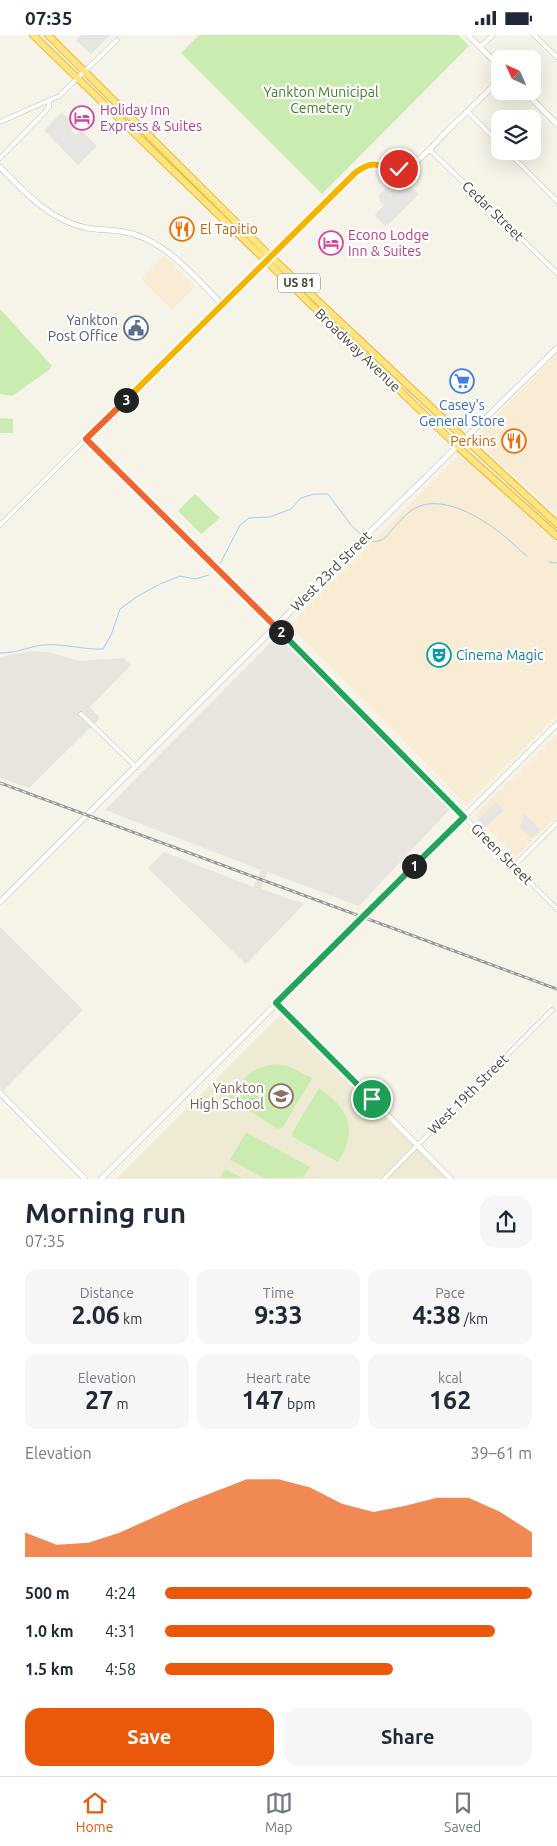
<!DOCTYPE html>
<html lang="en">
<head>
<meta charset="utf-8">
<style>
  :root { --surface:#fff; --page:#f6f6f7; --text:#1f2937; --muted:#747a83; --line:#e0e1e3; --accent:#ea580c }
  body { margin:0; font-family:Ubuntu,sans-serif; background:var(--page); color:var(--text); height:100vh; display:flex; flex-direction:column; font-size:19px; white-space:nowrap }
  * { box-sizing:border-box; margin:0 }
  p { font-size:16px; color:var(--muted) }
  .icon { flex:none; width:28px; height:28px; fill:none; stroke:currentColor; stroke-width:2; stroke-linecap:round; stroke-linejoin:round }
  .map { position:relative; height:1144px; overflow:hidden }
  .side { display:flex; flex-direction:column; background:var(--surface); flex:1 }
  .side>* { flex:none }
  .needle { width:32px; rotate:315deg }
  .tools { position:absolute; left:491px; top:15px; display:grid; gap:10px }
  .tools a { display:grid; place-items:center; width:50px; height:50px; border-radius:10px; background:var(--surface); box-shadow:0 5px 20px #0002; font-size:25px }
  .pin { position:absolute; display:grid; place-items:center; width:42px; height:42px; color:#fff; margin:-21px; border:2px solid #fff; border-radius:50%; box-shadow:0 1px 5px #0007 }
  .km { position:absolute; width:25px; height:25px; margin:-12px; border-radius:50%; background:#222; color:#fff; font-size:14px; line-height:25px; text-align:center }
  .round { display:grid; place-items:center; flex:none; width:52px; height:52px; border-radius:15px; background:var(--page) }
  .summary { display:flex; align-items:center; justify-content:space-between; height:85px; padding:0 25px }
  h1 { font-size:28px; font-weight:700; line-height:38px }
  .figures { display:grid; grid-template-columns:repeat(3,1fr); gap:8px; height:85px; padding:5px 25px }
  .figures div { display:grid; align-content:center; border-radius:12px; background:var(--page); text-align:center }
  .figures b { font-size:25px; font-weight:700 }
  .figures small { font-size:14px; font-weight:400 }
  .figures p { font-size:14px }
  .chart { height:140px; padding:10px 25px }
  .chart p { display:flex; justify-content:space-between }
  .chart svg { width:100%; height:90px; margin-top:5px; fill:var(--accent); opacity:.7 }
  .button { display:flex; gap:10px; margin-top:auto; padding:10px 25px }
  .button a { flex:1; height:58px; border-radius:15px; background:var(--accent); color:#fff; font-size:20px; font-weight:700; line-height:58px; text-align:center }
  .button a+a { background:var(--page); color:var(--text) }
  ul { padding:0 25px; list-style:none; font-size:16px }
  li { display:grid; grid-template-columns:80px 60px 1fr; align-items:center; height:38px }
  li i { height:12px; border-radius:6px; background:var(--accent) }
  .status { display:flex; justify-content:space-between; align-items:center; height:35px; padding:0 25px; background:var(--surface); direction:ltr }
  .status svg { height:14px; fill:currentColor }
  .tabs { display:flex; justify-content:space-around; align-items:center; height:70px; border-top:1px solid var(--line); background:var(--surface); font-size:14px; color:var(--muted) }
  .tabs a { display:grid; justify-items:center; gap:2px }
  .tabs .selected { color:var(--accent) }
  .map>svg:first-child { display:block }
  .commercial { fill:#f8ecd4 }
  .industrial { fill:#e8e5de }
  .education { fill:#efead3 }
  .green { fill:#cbecb0 }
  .parking { fill:#e7e5e1 }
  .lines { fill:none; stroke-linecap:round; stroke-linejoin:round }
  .stream { stroke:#a3ccf5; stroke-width:1 }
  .minor-casing { stroke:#c2bcab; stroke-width:5 }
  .tertiary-casing { stroke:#c2bcab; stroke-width:6 }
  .trunk-casing { stroke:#e8b631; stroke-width:8 }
  .minor { stroke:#fff; stroke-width:4 }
  .tertiary { stroke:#fff; stroke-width:5 }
  .trunk { stroke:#ffe482; stroke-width:6 }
  .rail-casing { stroke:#999; stroke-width:3 }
  .rail { stroke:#fff; stroke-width:1; stroke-dasharray:4; stroke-linecap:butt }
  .split-1-casing { stroke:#fff; stroke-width:10 }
  .split-2-casing { stroke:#fff; stroke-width:10 }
  .split-3-casing { stroke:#fff; stroke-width:10 }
  .split-4-casing { stroke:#fff; stroke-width:10 }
  .split-1 { stroke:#22a559; stroke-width:6 }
  .split-2 { stroke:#22a559; stroke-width:6 }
  .split-3 { stroke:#f0652b; stroke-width:6 }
  .split-4 { stroke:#f5b400; stroke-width:6 }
  .labels { text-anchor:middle; stroke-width:4.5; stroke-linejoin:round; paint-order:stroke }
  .shield { fill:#fff; stroke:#807c73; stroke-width:1 }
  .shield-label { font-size:12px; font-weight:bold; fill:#4a4437 }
  .park-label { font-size:14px; fill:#3f8125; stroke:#fff }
  .hotel-label { font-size:14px; fill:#b23c85; stroke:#fff; text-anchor:start }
  .street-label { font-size:14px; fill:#4a4437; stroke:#fff }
  .food-label { font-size:14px; fill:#c56008; stroke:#fff; text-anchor:start }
  .service-label { font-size:14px; fill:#4e5e75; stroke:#fff; text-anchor:end }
  .shop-label { font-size:14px; fill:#366cbe; stroke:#fff }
  .culture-label { font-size:14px; fill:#0d838f; stroke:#fff; text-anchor:start }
  .education-label { font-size:14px; fill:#785e54; stroke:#fff; text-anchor:end }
</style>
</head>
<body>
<div class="status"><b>07:35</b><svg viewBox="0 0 49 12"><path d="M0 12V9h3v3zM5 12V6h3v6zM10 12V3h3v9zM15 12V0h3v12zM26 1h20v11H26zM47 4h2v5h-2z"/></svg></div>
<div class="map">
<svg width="557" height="1144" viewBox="0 0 557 1144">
  <rect width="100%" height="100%" fill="#f6f3e9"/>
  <g class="commercial">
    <polygon points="164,221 195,252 172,275 141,244"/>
    <polygon points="557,320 557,479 492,421 476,401"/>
    <polygon points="460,419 557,506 557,680 467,770 290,590"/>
    <polygon points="557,699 557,781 516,821 475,780"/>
  </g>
  <g class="industrial">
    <polygon points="278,600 450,774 359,871 268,837 261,854 304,869 246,929 148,833 164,817 253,852 261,835 105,775"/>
    <polygon points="32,616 47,617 80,626 123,623 131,630 90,672 100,683 29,753 0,743 0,622"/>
    <polygon points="0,892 83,975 3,1056 0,1052"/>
  </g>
  <polygon class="education" points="281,979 446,1143 116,1144"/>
  <g class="green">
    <polygon points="199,0 458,0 469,11 322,159 181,18"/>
    <polygon points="0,274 52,331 49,335 12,361 0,359"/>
    <polygon points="0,383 13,384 13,398 0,398"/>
    <polygon points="195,459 220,483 201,499 178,476"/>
    <path d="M275 1029 288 1031 312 1043 283 1092 278 1094 228 1063C242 1043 251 1033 275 1029Z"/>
    <path d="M319 1053C348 1073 359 1095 338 1127L293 1102 292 1098Z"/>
    <polygon points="246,1097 310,1132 303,1143 264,1143 230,1125"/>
    <polygon points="225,1134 243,1143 220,1143"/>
  </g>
  <g class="parking">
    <polygon points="81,0 110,0 91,19 76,5"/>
    <polygon points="62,77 75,90 71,95 76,100 81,95 97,111 78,130 44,95"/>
    <polygon points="397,142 407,148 419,159 389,189 388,188 385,191 375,180 384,170 380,166 379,160"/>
    <polygon points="496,767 504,775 486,792 478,785"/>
    <polygon points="524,778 540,795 532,803 520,792"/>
  </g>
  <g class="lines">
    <g class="stream">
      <path d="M367 503C371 506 375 508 381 505 385 504 389 498 392 495 402 483 412 471 428 469 454 466 485 485 504 501 512 507 519 515 527 521"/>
      <polyline points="549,527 557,528"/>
      <polyline points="220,529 240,490 249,483 270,482 291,474 301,463 314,459 328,459 351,490 363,501"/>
      <path d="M0 618C18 618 27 612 43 610 64 608 83 615 103 614L111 600 120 574 138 561 160 549 180 541 195 544 209 540"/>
    </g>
    <g class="minor-casing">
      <g id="minor">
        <polyline points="534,0 557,22"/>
        <polyline points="480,12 493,0"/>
        <polyline points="467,76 500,109"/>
        <polyline points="0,87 59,61 117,5"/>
        <polyline points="429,114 557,238"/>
        <polyline points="507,116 557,166"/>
        <polyline points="0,123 45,77 49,72 49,67"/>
        <polyline points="0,490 86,404"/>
        <polyline points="81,679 136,732"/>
        <polyline points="464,782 557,874"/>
        <polyline points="514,831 557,788"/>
        <polyline points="384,1144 552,975"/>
      </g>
    </g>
    <g class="tertiary-casing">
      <g id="tertiary">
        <polyline points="468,0 500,32"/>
        <polyline points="524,56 557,89"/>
        <path d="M0 132C25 158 51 186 87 193 107 196 125 194 144 203 175 217 199 246 223 270"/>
        <path d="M464 782 276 592 86 404 355 138C379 119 392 142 410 131 423 123 434 110 444 99 463 81 481 63 500 44"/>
        <polyline points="0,867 371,496 557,313"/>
        <polyline points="276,968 451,1144"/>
        <polyline points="0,1058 85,1144"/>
        <polyline points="101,1144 557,689"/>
      </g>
    </g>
    <g class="trunk-casing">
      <g id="trunk">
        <polyline points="33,0 458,412 557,501"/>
        <polyline points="48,0 271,222 465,404 557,489"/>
      </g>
    </g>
    <use href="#minor" class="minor"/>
    <use href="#tertiary" class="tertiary"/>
    <use href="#trunk" class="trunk"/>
    <g class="rail-casing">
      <polyline id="rail" points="0,748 557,954"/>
    </g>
    <use href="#rail" class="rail"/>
  </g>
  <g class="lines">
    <g class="split-1-casing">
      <polyline id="split-1" points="372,1064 276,968 414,831"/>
    </g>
    <g class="split-2-casing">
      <polyline id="split-2" points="281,597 464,782 414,831"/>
    </g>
    <g class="split-3-casing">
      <polyline id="split-3" points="126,365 86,404 281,597"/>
    </g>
    <g class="split-4-casing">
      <path id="split-4" d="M126 365 355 138C374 123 379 132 399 134"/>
    </g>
    <use href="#split-1" class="split-1"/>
    <use href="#split-2" class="split-2"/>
    <use href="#split-3" class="split-3"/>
    <use href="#split-4" class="split-4"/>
  </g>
  <defs>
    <g id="hotel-ring" transform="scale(1.25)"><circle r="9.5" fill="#fff" stroke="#d1479c" stroke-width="1.5"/><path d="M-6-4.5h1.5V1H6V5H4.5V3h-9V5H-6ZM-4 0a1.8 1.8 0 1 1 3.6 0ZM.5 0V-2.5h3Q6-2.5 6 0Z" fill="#d1479c"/></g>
    <g id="restaurant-ring" transform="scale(1.25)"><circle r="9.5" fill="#fff" stroke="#e8710a" stroke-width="1.5"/><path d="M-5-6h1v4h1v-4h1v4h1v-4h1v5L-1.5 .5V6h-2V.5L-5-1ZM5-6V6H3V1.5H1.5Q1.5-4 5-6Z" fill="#e8710a"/></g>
    <g id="civic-ring" transform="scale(1.25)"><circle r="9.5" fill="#fff" stroke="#5c6f8a" stroke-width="1.5"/><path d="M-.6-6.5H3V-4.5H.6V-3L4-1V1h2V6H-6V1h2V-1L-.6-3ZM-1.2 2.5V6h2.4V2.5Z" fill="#5c6f8a"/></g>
    <g id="supermarket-ring" transform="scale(1.25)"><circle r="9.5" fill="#fff" stroke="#3f7fe0" stroke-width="1.5"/><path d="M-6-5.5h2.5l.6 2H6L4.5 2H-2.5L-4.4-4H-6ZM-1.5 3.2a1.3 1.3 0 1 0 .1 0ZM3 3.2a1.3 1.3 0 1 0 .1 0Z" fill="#3f7fe0"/></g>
    <g id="theatre-ring" transform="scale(1.25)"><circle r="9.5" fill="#fff" stroke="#0f9aa8" stroke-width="1.5"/><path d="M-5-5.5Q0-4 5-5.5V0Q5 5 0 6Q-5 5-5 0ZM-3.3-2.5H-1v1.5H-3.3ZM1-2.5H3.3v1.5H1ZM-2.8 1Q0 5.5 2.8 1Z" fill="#0f9aa8"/></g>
    <g id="school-ring" transform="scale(1.25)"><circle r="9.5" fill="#fff" stroke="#8d6e63" stroke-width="1.5"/><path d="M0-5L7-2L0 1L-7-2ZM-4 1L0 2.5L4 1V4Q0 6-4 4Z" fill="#8d6e63"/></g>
  </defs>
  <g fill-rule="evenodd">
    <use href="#hotel-ring" x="82" y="83"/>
    <use href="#restaurant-ring" x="182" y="194"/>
    <use href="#hotel-ring" x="331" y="208"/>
    <use href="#civic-ring" x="136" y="293"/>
    <use href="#supermarket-ring" x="462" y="346"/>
    <use href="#restaurant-ring" x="514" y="406"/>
    <use href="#theatre-ring" x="439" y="620"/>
    <use href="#school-ring" x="281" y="1061"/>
  </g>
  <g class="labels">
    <rect class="shield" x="278" y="238.5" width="42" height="19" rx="4"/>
    <g class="shield-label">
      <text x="299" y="252">US 81</text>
    </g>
    <g class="park-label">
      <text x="321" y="62">Yankton Municipal<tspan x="321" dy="16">Cemetery</tspan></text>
    </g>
    <g class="hotel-label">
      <text x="100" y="80">Holiday Inn<tspan x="100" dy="16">Express &amp; Suites</tspan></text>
      <text x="348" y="205">Econo Lodge<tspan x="348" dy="16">Inn &amp; Suites</tspan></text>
    </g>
    <g class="street-label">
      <text transform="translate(493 176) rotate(44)" y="5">Cedar Street</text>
      <text transform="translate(358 315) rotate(44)" y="5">Broadway Avenue</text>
      <text transform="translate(331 536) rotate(-45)" y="5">West 23rd Street</text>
      <text transform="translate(502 819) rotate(45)" y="5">Green Street</text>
      <text transform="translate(468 1059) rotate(-45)" y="5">West 19th Street</text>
    </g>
    <g class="food-label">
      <text x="200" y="199">El Tapitio</text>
      <text x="496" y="411" text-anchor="end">Perkins</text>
    </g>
    <g class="service-label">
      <text x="118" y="290">Yankton<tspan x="118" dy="16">Post Office</tspan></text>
    </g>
    <g class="shop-label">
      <text x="462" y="375">Casey's<tspan x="462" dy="16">General Store</tspan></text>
    </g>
    <g class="culture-label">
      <text x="456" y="625">Cinema Magic</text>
    </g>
    <g class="education-label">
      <text x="264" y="1058">Yankton<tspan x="264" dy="16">High School</tspan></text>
    </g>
  </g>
</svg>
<div class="tools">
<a><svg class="needle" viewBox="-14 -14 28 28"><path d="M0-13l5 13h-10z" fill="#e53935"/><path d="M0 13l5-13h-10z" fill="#747a83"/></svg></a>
<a><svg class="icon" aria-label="layers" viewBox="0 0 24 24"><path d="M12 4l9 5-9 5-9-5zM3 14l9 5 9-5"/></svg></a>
</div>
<div class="pin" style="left:372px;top:1064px;background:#1e9e55"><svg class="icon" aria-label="arrive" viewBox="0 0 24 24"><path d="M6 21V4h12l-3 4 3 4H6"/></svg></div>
<div class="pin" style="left:399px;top:134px;background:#d93025"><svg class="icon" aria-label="check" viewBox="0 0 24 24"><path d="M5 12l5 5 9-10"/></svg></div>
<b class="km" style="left:414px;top:831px">1</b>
<b class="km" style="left:281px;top:597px">2</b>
<b class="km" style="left:126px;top:365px">3</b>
</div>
<section class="side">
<div class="summary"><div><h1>Morning run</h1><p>07:35</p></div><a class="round"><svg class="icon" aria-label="share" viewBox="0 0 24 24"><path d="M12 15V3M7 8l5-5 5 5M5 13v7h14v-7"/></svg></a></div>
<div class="figures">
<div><p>Distance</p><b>2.06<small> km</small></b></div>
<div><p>Time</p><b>9:33</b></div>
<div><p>Pace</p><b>4:38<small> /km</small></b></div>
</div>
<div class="figures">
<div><p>Elevation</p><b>27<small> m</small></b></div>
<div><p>Heart rate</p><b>147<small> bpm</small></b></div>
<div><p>kcal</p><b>162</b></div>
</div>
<div class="chart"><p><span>Elevation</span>39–61 m</p>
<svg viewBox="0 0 160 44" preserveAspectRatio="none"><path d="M0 44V32L10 38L20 37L30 32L40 25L50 18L60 12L70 6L80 6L90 10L100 18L110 22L120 19L130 15L140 15L150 22L160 32V44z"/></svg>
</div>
<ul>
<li><b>500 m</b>4:24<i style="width:100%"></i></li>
<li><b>1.0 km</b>4:31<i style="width:90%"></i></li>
<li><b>1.5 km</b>4:58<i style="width:62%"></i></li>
</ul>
<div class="button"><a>Save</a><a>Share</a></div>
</section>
<nav class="tabs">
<a class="selected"><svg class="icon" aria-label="home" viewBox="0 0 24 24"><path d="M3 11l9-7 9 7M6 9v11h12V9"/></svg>Home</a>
<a><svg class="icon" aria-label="map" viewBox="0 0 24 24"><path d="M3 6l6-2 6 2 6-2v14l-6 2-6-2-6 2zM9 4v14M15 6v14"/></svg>Map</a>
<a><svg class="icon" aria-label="saved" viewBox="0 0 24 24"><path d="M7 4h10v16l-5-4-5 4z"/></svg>Saved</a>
</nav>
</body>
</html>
